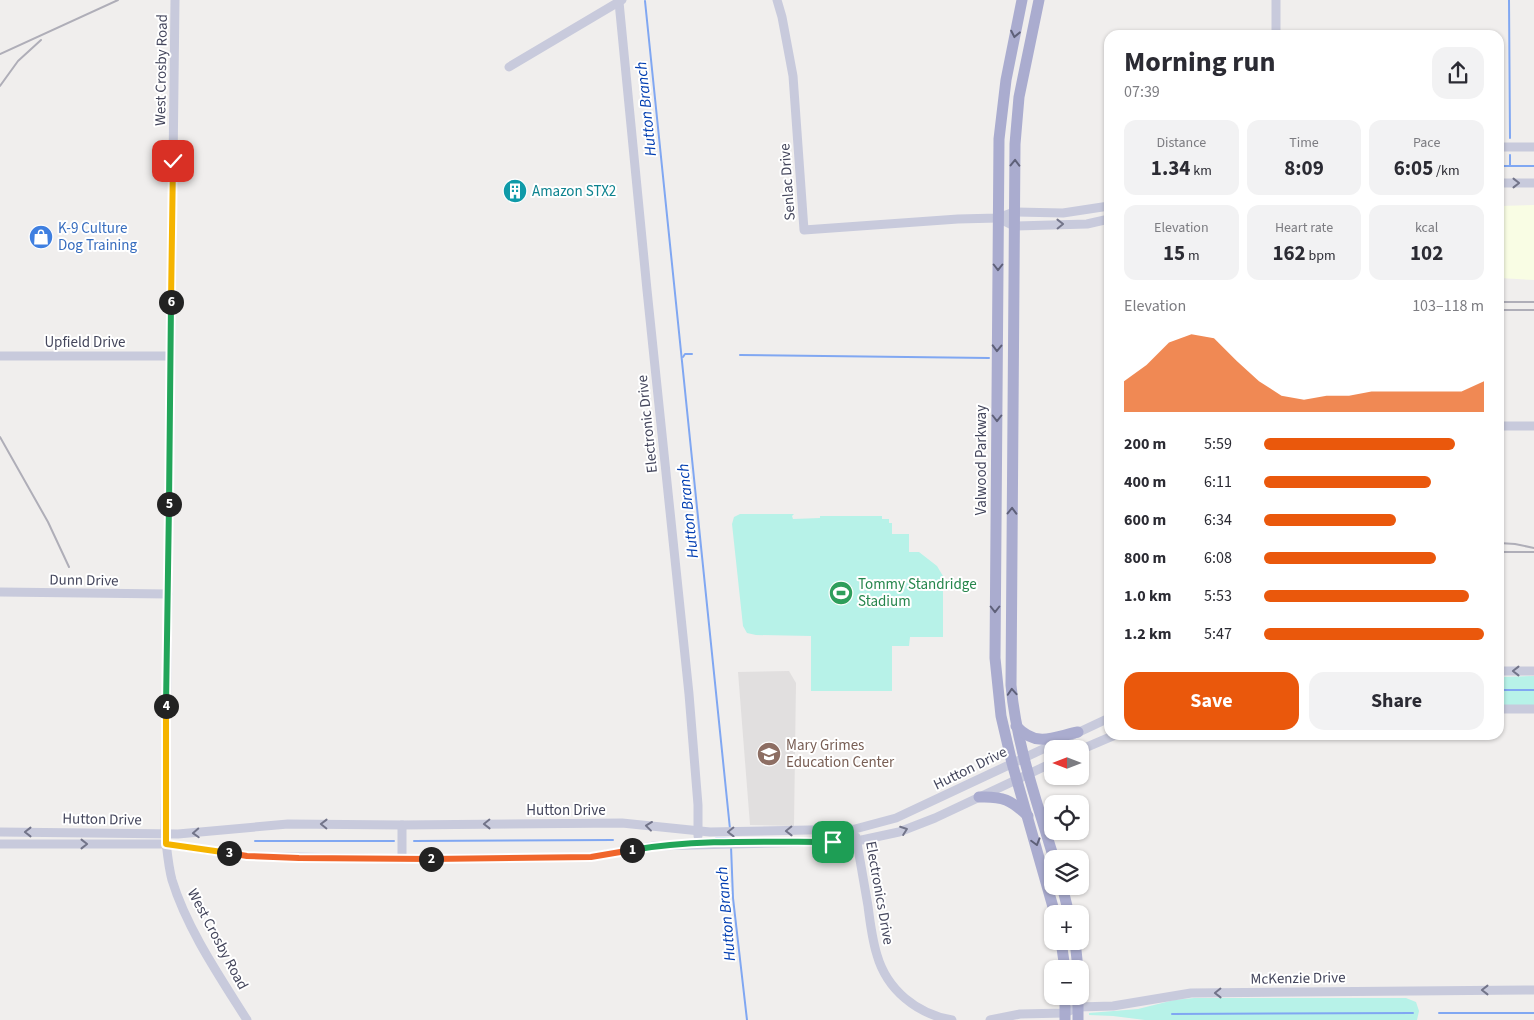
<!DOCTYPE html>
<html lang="en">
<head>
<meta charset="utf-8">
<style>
  :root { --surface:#fff; --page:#f2f2f3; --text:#2b2b33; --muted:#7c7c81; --accent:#ea580c }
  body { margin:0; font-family:"Source Sans 3",sans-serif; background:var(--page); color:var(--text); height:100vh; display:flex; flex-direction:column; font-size:19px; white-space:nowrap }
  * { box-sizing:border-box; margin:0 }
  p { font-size:16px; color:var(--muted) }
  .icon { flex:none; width:28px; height:28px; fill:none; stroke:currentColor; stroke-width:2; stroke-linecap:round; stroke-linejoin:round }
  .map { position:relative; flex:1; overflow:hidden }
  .panel { position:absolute; left:1104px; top:30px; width:400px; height:710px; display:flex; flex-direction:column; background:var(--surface); border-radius:15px; box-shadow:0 1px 4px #0004 }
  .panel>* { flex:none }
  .needle { width:32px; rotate:270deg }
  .fabs { position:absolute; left:1044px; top:740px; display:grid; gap:10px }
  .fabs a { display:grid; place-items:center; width:45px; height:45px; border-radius:10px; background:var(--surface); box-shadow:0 1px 4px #0004; font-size:25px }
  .pin { position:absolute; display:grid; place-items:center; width:42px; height:42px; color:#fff; margin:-21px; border-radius:10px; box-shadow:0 2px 8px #0006 }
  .km { position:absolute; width:25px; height:25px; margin:-12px; border-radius:50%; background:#222; color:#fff; font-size:14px; line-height:25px; text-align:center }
  .round { display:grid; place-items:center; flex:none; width:52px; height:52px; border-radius:15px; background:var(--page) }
  .headline { display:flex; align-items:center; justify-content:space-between; height:85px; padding:0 20px }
  h1 { font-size:28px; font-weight:700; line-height:38px }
  .metrics { display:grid; grid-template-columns:repeat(3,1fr); gap:8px; height:85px; padding:5px 20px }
  .metrics div { display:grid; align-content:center; border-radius:12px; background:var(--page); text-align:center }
  .metrics b { font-size:21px; font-weight:700 }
  .metrics small { font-size:14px; font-weight:400 }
  .metrics p { font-size:14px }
  .chart { height:140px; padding:10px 20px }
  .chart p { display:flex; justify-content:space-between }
  .chart svg { width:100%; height:90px; margin-top:5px; fill:var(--accent); opacity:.7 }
  .primary-button { display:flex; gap:10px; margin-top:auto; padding:10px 20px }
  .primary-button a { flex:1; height:58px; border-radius:15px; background:var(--accent); color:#fff; font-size:20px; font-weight:700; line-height:58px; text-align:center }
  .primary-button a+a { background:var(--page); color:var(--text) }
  ul { padding:0 20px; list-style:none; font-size:16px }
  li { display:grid; grid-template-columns:80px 60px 1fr; align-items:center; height:38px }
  li i { height:12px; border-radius:6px; background:var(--accent) }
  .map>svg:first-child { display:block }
  .commercial { fill:#f9fde4 }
  .education { fill:#e1dfdf }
  .grass { fill:#b7f2e8 }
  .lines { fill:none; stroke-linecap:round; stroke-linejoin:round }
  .stream { stroke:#80a7f2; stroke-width:2 }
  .minor { stroke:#c8cadc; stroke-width:9 }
  .major { stroke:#aaaccf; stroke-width:11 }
  .rail { stroke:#afaeb8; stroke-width:2 }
  .oneway { stroke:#5e6079 }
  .oneway2 { stroke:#727489 }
  .split-1-casing { stroke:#fff; stroke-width:10 }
  .split-2-casing { stroke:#fff; stroke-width:10 }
  .split-3-casing { stroke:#fff; stroke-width:10 }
  .split-4-casing { stroke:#fff; stroke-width:10 }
  .split-5-casing { stroke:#fff; stroke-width:10 }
  .split-6-casing { stroke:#fff; stroke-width:10 }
  .split-7-casing { stroke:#fff; stroke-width:10 }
  .split-1 { stroke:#22a559; stroke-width:6 }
  .split-2 { stroke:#f0652b; stroke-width:6 }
  .split-3 { stroke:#f0652b; stroke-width:6 }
  .split-4 { stroke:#f5b400; stroke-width:6 }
  .split-5 { stroke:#22a559; stroke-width:6 }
  .split-6 { stroke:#22a559; stroke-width:6 }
  .split-7 { stroke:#f5b400; stroke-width:6 }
  .labels { text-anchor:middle; stroke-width:4; stroke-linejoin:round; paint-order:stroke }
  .street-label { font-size:15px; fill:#44465c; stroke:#fff }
  .culture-label { font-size:15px; fill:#0d838f; stroke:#fff; text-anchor:start }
  .shop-label { font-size:15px; fill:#366cbe; stroke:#fff; text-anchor:start }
  .leisure-label { font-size:15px; fill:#27864d; stroke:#fff; text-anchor:start }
  .education-label { font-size:15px; fill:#785e54; stroke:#fff; text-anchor:start }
  .water-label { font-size:16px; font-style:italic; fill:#013db1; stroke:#fff }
</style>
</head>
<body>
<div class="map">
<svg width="1534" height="1020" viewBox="0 0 1534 1020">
  <rect width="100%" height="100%" fill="#f0eeed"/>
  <polygon class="commercial" points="1534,205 1534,280 1499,278 1499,206"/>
  <polygon class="education" points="789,671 796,683 794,826 750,825 738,672"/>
  <g class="grass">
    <polygon points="740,514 794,514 792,516 793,519 820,518 820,516 882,516 882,519 889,519 889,523 892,523 892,534 909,534 909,552 919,552 937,566 943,576 943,637 910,637 909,646 892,646 892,691 811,691 811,636 756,635 747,633 743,626 732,524 734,517"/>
    <polygon points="1534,676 1534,706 1499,706 1499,677"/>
    <polygon points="1194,998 1406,998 1416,1002 1419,1011 1417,1020 1145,1020 1113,1016 1089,1015 1089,1013 1138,1009 1174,1000"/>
  </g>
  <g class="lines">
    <g class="stream">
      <polyline points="1509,0 1510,138"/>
      <polyline points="645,1 730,829"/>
      <polyline points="1510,155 1510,166"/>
      <polyline points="1499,166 1534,166"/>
      <polyline points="740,355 989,358"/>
      <polyline points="683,357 685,354 692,354"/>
      <polyline points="1499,690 1534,690"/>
      <polyline points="716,838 731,838"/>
      <polyline points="255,841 394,841"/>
      <polyline points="414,841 613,840"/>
      <polyline points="731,846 733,898 747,1020"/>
      <polyline points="1439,1013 1534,1013"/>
      <polyline points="1172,1014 1413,1013"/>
    </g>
    <g class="minor">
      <path d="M175 0 165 834C167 849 168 865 172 880 187 929 220 977 247 1020"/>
      <polyline points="777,0 782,17 793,76 804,230 958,219 998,218 1014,212 1063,213 1109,206"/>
      <polyline points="1276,0 1276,35"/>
      <polyline points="619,2 647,290 689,694 698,805 698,836"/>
      <polyline points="509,67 622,0"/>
      <polyline points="1499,147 1534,147"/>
      <polyline points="1499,183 1534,183"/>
      <polyline points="998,218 1014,226 1087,224 1109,219"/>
      <polyline points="0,356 170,356"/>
      <polyline points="1499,426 1534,426"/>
      <polyline points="0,592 168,594"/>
      <polyline points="1499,671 1534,671"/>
      <polyline points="1499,709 1534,709"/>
      <polyline points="1080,750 1115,735"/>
      <polyline points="402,825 402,859"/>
      <polyline points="0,832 178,834 288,824 402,825 622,823 710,832 855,829 896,818 1109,718"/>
      <path d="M856 837C860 860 864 883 868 906 870 922 872 939 877 955 887 990 917 1014 952 1020"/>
      <polyline points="0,844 166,844 247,856 402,859 591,857 654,846 857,841 899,832 935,818 1052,763"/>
      <polyline points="990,1020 1020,1014 1065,1013 1078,1007 1113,1006 1191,993 1534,990"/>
    </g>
    <g class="major">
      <polyline points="1022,0 1006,80 999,139 995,658 1001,716 1012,763 1055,914"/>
      <path d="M1039 0 1019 97 1015 144 1011 685C1016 744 1037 802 1054 859"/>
      <path d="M1016 726C1037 748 1053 737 1078 732"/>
      <path d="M979 797C1003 796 1011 800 1028 816"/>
      <polyline points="1062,886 1069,914"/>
      <polyline points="1061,941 1065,969"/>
      <polyline points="1075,941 1078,969"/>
      <polyline points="1065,1020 1065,996"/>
      <polyline points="1078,1020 1078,996"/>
    </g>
    <g class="rail">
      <polyline points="0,54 118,0"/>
      <polyline points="0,86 18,61 41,40"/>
      <polyline points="1499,302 1534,302"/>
      <polyline points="1499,310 1534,310"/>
      <polyline points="0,437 48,522 69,567"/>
      <polyline points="1499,543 1515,544 1534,548"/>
      <polyline points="1499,552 1534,552"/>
    </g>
  </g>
  <defs><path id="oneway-chevron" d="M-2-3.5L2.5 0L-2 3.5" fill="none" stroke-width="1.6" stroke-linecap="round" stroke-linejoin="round" transform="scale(1.25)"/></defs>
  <g class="oneway">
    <use href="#oneway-chevron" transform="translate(1015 34) rotate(101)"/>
    <use href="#oneway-chevron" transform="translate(1015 163) rotate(-89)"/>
    <use href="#oneway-chevron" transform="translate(998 267) rotate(90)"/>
    <use href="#oneway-chevron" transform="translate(997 348) rotate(91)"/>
    <use href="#oneway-chevron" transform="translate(997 418) rotate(90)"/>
    <use href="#oneway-chevron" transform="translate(1012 511) rotate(-89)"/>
    <use href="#oneway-chevron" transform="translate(995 609) rotate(90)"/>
    <use href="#oneway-chevron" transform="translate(1012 692) rotate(-94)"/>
    <use href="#oneway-chevron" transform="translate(1036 842) rotate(74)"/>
  </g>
  <g class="oneway2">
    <use href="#oneway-chevron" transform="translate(1516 183)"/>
    <use href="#oneway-chevron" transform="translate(1060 224) rotate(-1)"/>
    <use href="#oneway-chevron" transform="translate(1516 671) rotate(-180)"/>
    <use href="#oneway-chevron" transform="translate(324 824) rotate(-179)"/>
    <use href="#oneway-chevron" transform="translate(487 824) rotate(179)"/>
    <use href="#oneway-chevron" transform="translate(649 826) rotate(-173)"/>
    <use href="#oneway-chevron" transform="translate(904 830) rotate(-20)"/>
    <use href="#oneway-chevron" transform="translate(789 831) rotate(179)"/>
    <use href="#oneway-chevron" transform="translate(28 832) rotate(-180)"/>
    <use href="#oneway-chevron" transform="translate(731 832) rotate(179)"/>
    <use href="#oneway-chevron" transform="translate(196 833) rotate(177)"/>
    <use href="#oneway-chevron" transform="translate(84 844)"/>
    <use href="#oneway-chevron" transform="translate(1485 990) rotate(-180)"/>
    <use href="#oneway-chevron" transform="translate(1218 993) rotate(179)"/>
  </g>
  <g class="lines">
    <g class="split-1-casing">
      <path id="split-1" d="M632 850C696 839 767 842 833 842"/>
    </g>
    <g class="split-2-casing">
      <polyline id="split-2" points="431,859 591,857 632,850"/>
    </g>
    <g class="split-3-casing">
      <polyline id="split-3" points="229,853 247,856 299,858 431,859"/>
    </g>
    <g class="split-4-casing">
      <polyline id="split-4" points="166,706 166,844 229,853"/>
    </g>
    <g class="split-5-casing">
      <polyline id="split-5" points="166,706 169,504"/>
    </g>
    <g class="split-6-casing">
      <polyline id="split-6" points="169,504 171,302"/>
    </g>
    <g class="split-7-casing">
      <polyline id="split-7" points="171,302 173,161"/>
    </g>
    <use href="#split-1" class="split-1"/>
    <use href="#split-2" class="split-2"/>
    <use href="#split-3" class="split-3"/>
    <use href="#split-4" class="split-4"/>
    <use href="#split-5" class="split-5"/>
    <use href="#split-6" class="split-6"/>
    <use href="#split-7" class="split-7"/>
  </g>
  <defs>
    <g id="building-disc" transform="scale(1.25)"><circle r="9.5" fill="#0f9aa8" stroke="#fff"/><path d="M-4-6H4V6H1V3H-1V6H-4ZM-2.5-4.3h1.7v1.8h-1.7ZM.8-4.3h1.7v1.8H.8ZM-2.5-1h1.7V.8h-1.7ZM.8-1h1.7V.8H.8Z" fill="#fff"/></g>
    <g id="shop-disc" transform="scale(1.25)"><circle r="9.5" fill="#3f7fe0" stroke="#fff"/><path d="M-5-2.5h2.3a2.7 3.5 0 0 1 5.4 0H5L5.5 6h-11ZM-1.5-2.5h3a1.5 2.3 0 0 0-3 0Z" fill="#fff"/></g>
    <g id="stadium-disc" transform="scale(1.25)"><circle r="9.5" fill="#2e9e5b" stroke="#fff"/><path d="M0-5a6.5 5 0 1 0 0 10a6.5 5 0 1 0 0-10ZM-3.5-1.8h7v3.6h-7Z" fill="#fff"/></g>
    <g id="school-disc" transform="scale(1.25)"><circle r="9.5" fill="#8d6e63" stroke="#fff"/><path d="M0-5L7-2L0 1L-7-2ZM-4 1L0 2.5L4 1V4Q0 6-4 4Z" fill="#fff"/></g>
  </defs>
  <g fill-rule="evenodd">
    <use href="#building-disc" x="515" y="191"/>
    <use href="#shop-disc" x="41" y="237"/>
    <use href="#stadium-disc" x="841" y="593"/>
    <use href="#school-disc" x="769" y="754"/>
  </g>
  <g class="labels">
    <g class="street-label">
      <text transform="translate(161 70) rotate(-89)" y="5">West Crosby Road</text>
      <text transform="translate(787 182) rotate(-94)" y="5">Senlac Drive</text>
      <text x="85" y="347">Upfield Drive</text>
      <text transform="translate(647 424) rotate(-96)" y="5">Electronic Drive</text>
      <text transform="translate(981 460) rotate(-90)" y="5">Valwood Parkway</text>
      <text transform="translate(84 580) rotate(1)" y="5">Dunn Drive</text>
      <text transform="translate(970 768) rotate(-26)" y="5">Hutton Drive</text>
      <text x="566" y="815">Hutton Drive</text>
      <text transform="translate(102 819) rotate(1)" y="5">Hutton Drive</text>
      <text transform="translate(880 893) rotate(80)" y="5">Electronics Drive</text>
      <text transform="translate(218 939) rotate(62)" y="5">West Crosby Road</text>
      <text transform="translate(1298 978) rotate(-1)" y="5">McKenzie Drive</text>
    </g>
    <g class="culture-label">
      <text x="532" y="196">Amazon STX2</text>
    </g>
    <g class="shop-label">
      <text x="58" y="233">K-9 Culture<tspan x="58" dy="17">Dog Training</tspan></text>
    </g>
    <g class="leisure-label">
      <text x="858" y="589">Tommy Standridge<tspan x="858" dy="17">Stadium</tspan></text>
    </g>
    <g class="education-label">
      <text x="786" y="750">Mary Grimes<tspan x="786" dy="17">Education Center</tspan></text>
    </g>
    <g class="water-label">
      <text transform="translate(645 109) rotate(-96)" y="6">Hutton Branch</text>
      <text transform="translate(687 511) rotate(-96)" y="6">Hutton Branch</text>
      <text transform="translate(725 914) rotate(-95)" y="6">Hutton Branch</text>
    </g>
  </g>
</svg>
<div class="fabs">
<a><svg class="needle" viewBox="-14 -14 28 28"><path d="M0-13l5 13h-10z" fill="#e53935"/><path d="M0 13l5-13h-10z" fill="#7c7c81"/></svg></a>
<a><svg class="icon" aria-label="locate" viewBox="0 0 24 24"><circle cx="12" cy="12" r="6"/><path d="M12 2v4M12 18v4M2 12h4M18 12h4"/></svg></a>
<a><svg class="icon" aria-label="layers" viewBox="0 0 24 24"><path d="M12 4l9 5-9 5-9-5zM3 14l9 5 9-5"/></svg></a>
<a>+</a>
<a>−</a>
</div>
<div class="pin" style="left:833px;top:842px;background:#1e9e55"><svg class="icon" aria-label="arrive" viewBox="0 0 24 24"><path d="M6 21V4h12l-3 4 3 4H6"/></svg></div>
<div class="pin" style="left:173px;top:161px;background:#d93025"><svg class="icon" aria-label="check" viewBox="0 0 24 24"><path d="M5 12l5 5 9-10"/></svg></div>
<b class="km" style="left:632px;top:850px">1</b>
<b class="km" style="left:431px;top:859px">2</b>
<b class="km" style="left:229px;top:853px">3</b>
<b class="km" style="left:166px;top:706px">4</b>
<b class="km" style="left:169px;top:504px">5</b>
<b class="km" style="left:171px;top:302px">6</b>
<section class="panel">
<div class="headline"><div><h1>Morning run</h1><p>07:39</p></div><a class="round"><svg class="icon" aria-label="share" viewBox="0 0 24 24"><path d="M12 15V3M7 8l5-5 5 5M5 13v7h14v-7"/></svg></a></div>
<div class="metrics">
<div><p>Distance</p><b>1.34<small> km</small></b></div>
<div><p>Time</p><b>8:09</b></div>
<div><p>Pace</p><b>6:05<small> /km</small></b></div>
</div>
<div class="metrics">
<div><p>Elevation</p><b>15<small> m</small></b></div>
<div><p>Heart rate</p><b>162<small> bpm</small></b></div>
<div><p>kcal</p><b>102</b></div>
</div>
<div class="chart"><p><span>Elevation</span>103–118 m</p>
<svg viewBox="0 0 160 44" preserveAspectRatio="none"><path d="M0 44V29L10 21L20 10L30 6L40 8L50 19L60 29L70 36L80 38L90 36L100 36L110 34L120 34L130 34L140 34L150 34L160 29V44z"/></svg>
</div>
<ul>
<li><b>200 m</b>5:59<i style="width:87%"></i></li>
<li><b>400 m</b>6:11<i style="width:76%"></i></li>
<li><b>600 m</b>6:34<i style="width:60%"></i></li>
<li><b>800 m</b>6:08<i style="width:78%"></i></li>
<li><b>1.0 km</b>5:53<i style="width:93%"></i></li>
<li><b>1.2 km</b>5:47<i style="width:100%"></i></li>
</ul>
<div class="primary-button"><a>Save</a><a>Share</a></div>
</section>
</div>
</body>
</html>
